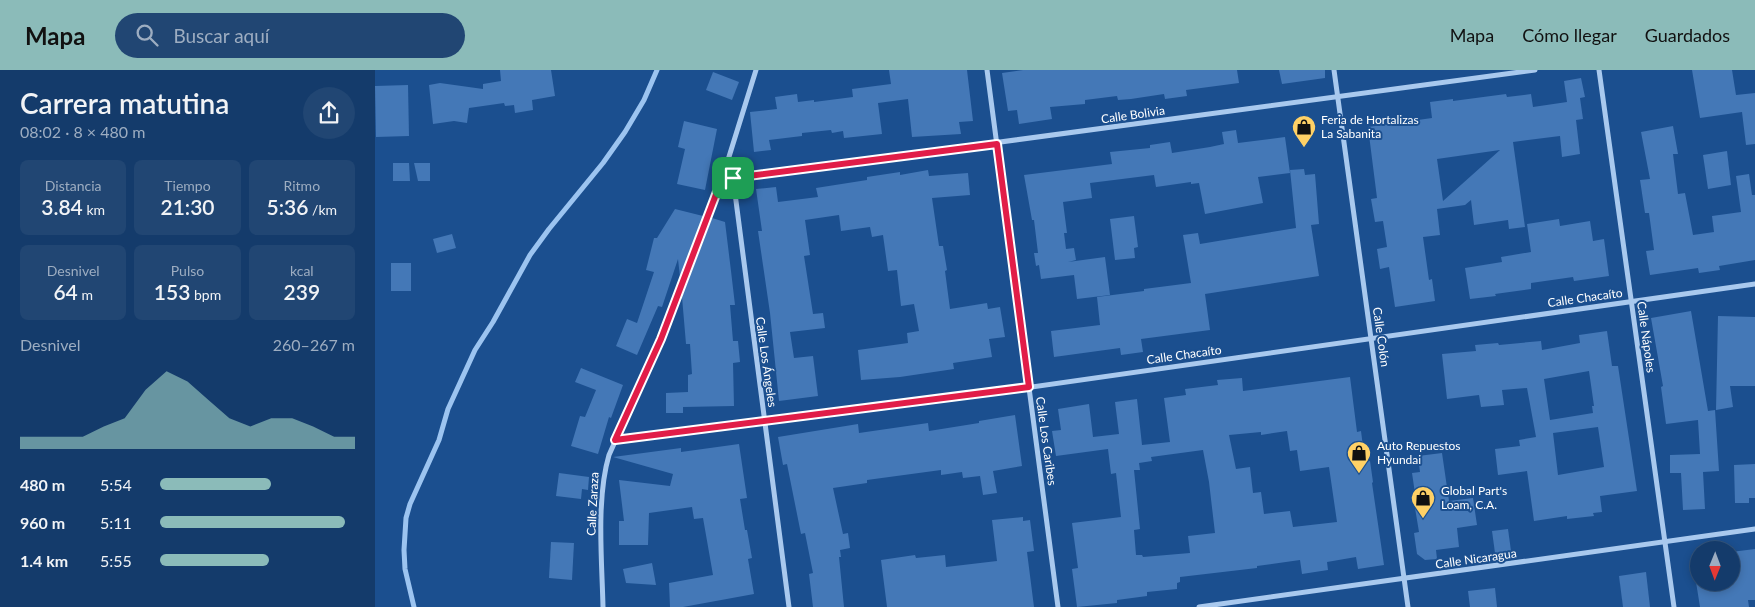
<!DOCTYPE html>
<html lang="es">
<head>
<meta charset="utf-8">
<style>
  :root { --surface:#143b6b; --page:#214673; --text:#f1f3f6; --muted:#9dadc1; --line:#33557e; --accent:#8bbbb9 }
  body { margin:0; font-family:Lato,sans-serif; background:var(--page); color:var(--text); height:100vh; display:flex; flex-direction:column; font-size:19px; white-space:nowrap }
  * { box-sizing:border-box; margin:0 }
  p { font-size:16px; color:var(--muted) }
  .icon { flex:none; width:28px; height:28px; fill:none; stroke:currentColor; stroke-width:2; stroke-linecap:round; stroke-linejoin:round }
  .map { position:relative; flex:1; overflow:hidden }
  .drawer { display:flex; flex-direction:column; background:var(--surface); width:375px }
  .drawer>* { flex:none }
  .needle { width:32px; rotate:181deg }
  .buttons { position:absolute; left:1315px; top:471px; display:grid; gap:10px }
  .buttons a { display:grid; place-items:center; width:50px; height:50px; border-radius:50%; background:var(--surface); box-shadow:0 2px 8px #0003,0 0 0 1px var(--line); font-size:25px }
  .pin { position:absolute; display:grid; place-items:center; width:42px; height:42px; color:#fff; margin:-21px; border-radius:10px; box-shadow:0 2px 8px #0006 }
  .round { display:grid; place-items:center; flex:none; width:52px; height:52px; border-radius:26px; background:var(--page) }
  .head { display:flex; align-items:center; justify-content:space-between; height:85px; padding:0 20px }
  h1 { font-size:28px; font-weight:600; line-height:38px }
  .figures { display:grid; grid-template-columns:repeat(3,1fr); gap:8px; height:85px; padding:5px 20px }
  .figures div { display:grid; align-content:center; border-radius:8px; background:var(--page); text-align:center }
  .figures b { font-size:21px; font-weight:600 }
  .figures small { font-size:14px; font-weight:400 }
  .figures p { font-size:14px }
  .chart { height:140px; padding:10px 20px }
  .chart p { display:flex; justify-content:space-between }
  .chart svg { width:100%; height:90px; margin-top:5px; fill:var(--accent); opacity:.7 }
  ul { padding:0 20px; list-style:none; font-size:16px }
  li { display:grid; grid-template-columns:80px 60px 1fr; align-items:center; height:38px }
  li i { height:12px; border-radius:6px; background:var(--accent) }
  header { display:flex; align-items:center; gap:30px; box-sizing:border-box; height:70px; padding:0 25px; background:var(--accent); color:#111 }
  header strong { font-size:24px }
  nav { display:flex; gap:28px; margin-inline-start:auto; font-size:18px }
  .search { width:350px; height:45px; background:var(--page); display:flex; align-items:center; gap:12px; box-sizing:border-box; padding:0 18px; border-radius:28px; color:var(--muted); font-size:19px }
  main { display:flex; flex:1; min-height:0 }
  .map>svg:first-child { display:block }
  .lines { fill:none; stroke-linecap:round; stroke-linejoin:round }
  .stream { stroke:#9cc4f0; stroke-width:5 }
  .building { fill:#4478b7; fill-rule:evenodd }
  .minor { stroke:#a9c9ee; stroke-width:5 }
  .route-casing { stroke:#fff; stroke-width:10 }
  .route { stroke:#e11d48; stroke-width:6 }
  .labels { text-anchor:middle; stroke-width:4; stroke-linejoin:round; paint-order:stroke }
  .street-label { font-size:12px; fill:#fff; stroke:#1b4f8f }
  .poi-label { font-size:12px; fill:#fff; stroke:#1b4f8f; text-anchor:start }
</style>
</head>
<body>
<header>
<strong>Mapa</strong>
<div class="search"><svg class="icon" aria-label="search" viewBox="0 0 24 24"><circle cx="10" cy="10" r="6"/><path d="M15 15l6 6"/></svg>Buscar aquí</div>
<nav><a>Mapa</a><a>Cómo llegar</a><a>Guardados</a></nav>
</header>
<main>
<section class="drawer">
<div class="head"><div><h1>Carrera matutina</h1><p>08:02 · 8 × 480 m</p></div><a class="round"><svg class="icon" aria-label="share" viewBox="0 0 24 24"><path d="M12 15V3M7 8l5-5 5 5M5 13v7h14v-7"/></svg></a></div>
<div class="figures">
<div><p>Distancia</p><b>3.84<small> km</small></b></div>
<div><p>Tiempo</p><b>21:30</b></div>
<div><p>Ritmo</p><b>5:36<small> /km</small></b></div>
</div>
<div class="figures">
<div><p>Desnivel</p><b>64<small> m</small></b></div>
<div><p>Pulso</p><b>153<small> bpm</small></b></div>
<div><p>kcal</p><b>239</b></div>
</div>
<div class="chart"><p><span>Desnivel</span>260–267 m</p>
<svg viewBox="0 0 160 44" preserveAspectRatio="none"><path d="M0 44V38L10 38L20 38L30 38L40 33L50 29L60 15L70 6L80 11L90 20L100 29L110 33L120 29L130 29L140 33L150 38L160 38V44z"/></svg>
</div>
<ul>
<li><b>480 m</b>5:54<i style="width:57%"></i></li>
<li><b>960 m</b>5:11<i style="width:95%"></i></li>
<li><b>1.4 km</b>5:55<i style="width:56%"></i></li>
</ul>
</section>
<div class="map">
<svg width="1380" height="537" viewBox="0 0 1380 537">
  <rect width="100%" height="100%" fill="#1b4f8f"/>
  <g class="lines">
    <polyline class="stream" points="39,537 30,499 29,480 31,448 35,434 64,370 73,339 100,280 118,252 155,185 174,159 228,93 250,62 269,30 282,0"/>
  </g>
  <g class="building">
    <polygon points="125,0 176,0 180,26 157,30 158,40 140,43 139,35 130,36 129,33 94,38 92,53 79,51 58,54 54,15 65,13 108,19 108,14 126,11"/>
    <polygon points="514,0 592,0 598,51 584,52 586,64 537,67 533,29 503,33 507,64 469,68 468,61 457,63 456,60 427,63 427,66 394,70 396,80 379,82 375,42 402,39 400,27 422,24 423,32 439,30 439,32 478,27 477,19 516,14"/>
    <polygon points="648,0 862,0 864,13 811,20 812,26 790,29 789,24 756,29 743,30 742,26 710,30 710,34 675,37 677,49 644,54 642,40 633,41 627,3"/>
    <polygon points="904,0 950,0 950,8 907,14"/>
    <polygon points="1317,0 1357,0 1361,25 1380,23 1380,74 1371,75 1367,42 1325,48"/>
    <polygon points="338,2 364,12 357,30 331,20"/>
    <path d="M1206 8 1210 27 1205 28 1208 49 1201 50 1205 84 1187 87 1185 66 1138 72 1150 157 1134 159 1133 150 1099 155 1096 130 1090 135 1062 139 1065 165 1048 167 1054 210 1057 209 1060 231 1020 237 1014 197 1005 199 1002 179 1012 177 1008 151 1000 152 996 129 1002 128 993 57 1057 48 1055 32 1078 29V31L1131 24 1132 27 1156 24 1158 37 1192 32 1189 11ZM1125 80 1068 131 1062 89Z"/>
    <polygon points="33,15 34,66 1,67 0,16"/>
    <polygon points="309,51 342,59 330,120 302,114 310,79 303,77"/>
    <polygon points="1298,56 1303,84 1298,84 1303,124 1310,123 1318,165 1339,162 1337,146 1366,142 1361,106 1374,104 1377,125 1380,125 1380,190 1344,196 1345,200 1324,203 1323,198 1275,205 1271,181 1279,180 1274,143 1270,143 1265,110 1275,109 1266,62"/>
    <polygon points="861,60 863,73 910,67 915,103 883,107 888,133 830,144 824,113 816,114 816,112 781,117 779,105 715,113 717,128 688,132 692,163 689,163 691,179 699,178 701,190 693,192 730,187 735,225 702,229 699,205 666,209 664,195 661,196 659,183 663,183 659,150 657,150 649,105 737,94 735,82 775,78 775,75 795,72 797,83 835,77 849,74 847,62"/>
    <polygon points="1352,81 1356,115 1333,119 1328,85"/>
    <polygon points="18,93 34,93 35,111 18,111"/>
    <polygon points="39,93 55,93 55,111 43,111"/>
    <polygon points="929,99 930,105 940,104 944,154 936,155 944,206 830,224 835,260 766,269 768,282 746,285 745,278 679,287 676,261 725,255 722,227 769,221 769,219 816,213 808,165 823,163 825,174 921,158 915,100"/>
    <polygon points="553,100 554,106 593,103 595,125 557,128 564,176 568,176 572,200 570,201 575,239 612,233 613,239 625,237 630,267 614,269 617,287 578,293 579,299 525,307 486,310 483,280 533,273 532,263 544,261 539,234 526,236 522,200 513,201 508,165 497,167 495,157 466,161 464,145 430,150 435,185 429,186 438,244 448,243 450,258 415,262 419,288 438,286 443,326 404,331 395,243 383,161 387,161 381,119 401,117 403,132 443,127 441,118 492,110 492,107 525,102 525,105"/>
    <polygon points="300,139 328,146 305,207 303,189 287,237 283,236 262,285 241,276 252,249 262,253 279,202 271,200 279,168 282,168"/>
    <polygon points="759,146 763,177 759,178 760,188 740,190 735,149"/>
    <polygon points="337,148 350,152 356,201 360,235 355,235 358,271 363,271 365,292 358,293 359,336 308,337 308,343 291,343 291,323 313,322 313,305 317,304 315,274 311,274 307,227"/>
    <polygon points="1184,149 1185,156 1215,151 1218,171 1229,169 1234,206 1199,211 1198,207 1156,213 1156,219 1120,224 1121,226 1095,229 1090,198 1127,192 1126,187 1156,182 1152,154"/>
    <polygon points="77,164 81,178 62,183 58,169"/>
    <rect x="16" y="193" width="20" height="28"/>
    <polygon points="1316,241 1333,341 1340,340 1344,401 1328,402 1330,439 1308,440 1306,403 1295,403 1295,385 1325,384 1323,350 1291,354 1286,317 1288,316 1276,248"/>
    <polygon points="1343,246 1380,247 1380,316 1355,316 1358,337 1341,340"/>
    <path d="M1232 261 1237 296H1243L1262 421 1225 426 1227 442 1218 443 1219 446 1192 449V446L1159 451 1152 401 1123 405 1120 379 1145 376 1144 370 1161 367 1152 318 1127 320 1129 335 1106 337 1104 325 1072 329 1067 284 1101 281 1100 275 1123 273 1124 275 1166 271 1167 280 1205 273 1204 265ZM1214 301 1219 336H1217L1218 343 1175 350 1169 309ZM1223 357 1229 397 1183 405 1178 363Z"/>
    <polygon points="206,298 248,315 236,348 234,347 223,384 196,376 205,346 210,347 221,320 200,312"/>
    <path d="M975 307 982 362 986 361 990 392 995 391 998 412 997 413 1009 495 983 499 981 487 952 492 953 500 927 504 925 490 882 496V498L805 507V512L802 513V519L772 522V526L742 530V533L702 537 697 499 703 498 697 453 746 447 741 403 736 404 733 379 681 386 677 361 686 360 683 339 714 334 718 367 744 364 740 332 762 329 767 375 795 372 789 328 811 325 810 319 843 315 842 310 867 308 868 321ZM912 361 915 381 922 380 925 401 954 397 962 452 918 457 915 441 889 444 886 422 878 423 875 397 861 399 854 365 886 362V365ZM828 380 834 412 840 463 813 466 815 483 768 487 767 485H761L759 460 765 459 759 400H765L764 393 777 391 776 387Z"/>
    <polygon points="640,345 647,396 618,401 622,423 608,425 605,406 588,408 587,402 566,405 566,400 492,410 492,413 458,418 468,464 473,463 475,478 465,480 466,487 464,487 469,537 438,537 434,504 438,503 430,463 426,464 412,394 408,395 403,367 483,354 484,363 553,353 554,361 604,353 604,351"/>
    <polygon points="364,374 372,428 365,429 370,460 372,460 377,488 373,489 379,524 308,537 295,537 294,513 338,505 328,448 319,449 317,437 274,443 273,475 244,475 244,451 249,451 244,410 295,416 298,404 238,387 306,378 306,382"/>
    <polygon points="1067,383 1074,431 1098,428 1102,455 1082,458 1084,477 1061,480 1062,489 1050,490 1042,484 1039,463 1044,462 1040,438 1042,437 1037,403 1045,402 1043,386"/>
    <polygon points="1380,394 1380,428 1374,428 1374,433 1360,433 1359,395"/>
    <polygon points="184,403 214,407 213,420 207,419 206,429 181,426"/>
    <polygon points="648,447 648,451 655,450 659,481 652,482 659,537 512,537 506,490 540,485 541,488 570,485 571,497 622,491 617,450"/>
    <polygon points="1133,459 1136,481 1120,483 1117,461"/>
    <polygon points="176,472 199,473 197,510 174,508"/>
    <polygon points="1380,479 1380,530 1373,530 1374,537 1325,537 1321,512 1356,512 1356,482"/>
    <polygon points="277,493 281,515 251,513 248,499"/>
    <polygon points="1271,502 1275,537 1248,537 1244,506"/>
    <polygon points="1120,518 1122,537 1095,537 1093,521"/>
  </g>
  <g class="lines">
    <g class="minor">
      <polyline points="612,0 683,537"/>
      <polyline points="959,0 1033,537"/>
      <polyline points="1224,0 1299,537"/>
      <polyline points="348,106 358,108 1160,0"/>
      <polyline points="358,108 414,537"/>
      <polyline points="240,370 621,322 1380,214"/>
      <path d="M228 537C227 491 221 429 234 385L286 269 348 106 381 0"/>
      <polyline points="824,537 1380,459"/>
    </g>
  </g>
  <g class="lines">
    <g class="route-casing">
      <polygon id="route" points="622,74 654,317 240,370 286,269 348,106 358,108"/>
    </g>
    <use href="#route" class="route"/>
  </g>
  <defs>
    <g id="shop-pin" transform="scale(1.25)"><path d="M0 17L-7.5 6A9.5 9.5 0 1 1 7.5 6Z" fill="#ffd166" stroke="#1b4f8f"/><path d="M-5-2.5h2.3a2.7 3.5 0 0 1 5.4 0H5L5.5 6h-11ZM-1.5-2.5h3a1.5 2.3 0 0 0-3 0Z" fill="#111"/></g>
  </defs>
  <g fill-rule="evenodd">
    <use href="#shop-pin" x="929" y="57"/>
    <use href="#shop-pin" x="984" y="383"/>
    <use href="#shop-pin" x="1048" y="428"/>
  </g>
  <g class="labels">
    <g class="street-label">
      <text transform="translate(758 45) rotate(-8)" y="4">Calle Bolivia</text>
      <text transform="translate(1210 228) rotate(-8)" y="4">Calle Chacaíto</text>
      <text transform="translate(1006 267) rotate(82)" y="4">Calle Colón</text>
      <text transform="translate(1271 267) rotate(82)" y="4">Calle Nápoles</text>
      <text transform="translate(809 285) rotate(-8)" y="4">Calle Chacaíto</text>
      <text transform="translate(391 292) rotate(82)" y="4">Calle Los Ángeles</text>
      <text transform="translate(671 371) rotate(82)" y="4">Calle Los Caribes</text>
      <text transform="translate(218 434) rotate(-87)" y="4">Calle Zaraza</text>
      <text transform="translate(1101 489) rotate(-8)" y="4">Calle Nicaragua</text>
    </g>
    <g class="poi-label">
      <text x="946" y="54">Feria de Hortalizas<tspan x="946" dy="14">La Sabanita</tspan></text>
      <text x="1002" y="380">Auto Repuestos<tspan x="1002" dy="14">Hyundai</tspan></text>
      <text x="1066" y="425">Global Part's<tspan x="1066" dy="14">Loam, C.A.</tspan></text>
    </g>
  </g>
</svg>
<div class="buttons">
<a><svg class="needle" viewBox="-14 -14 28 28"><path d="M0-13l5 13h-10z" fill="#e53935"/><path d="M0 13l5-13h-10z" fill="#9dadc1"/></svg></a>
</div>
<div class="pin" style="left:358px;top:108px;background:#1e9e55"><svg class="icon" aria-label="arrive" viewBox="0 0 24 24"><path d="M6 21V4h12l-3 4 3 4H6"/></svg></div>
</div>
</main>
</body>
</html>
